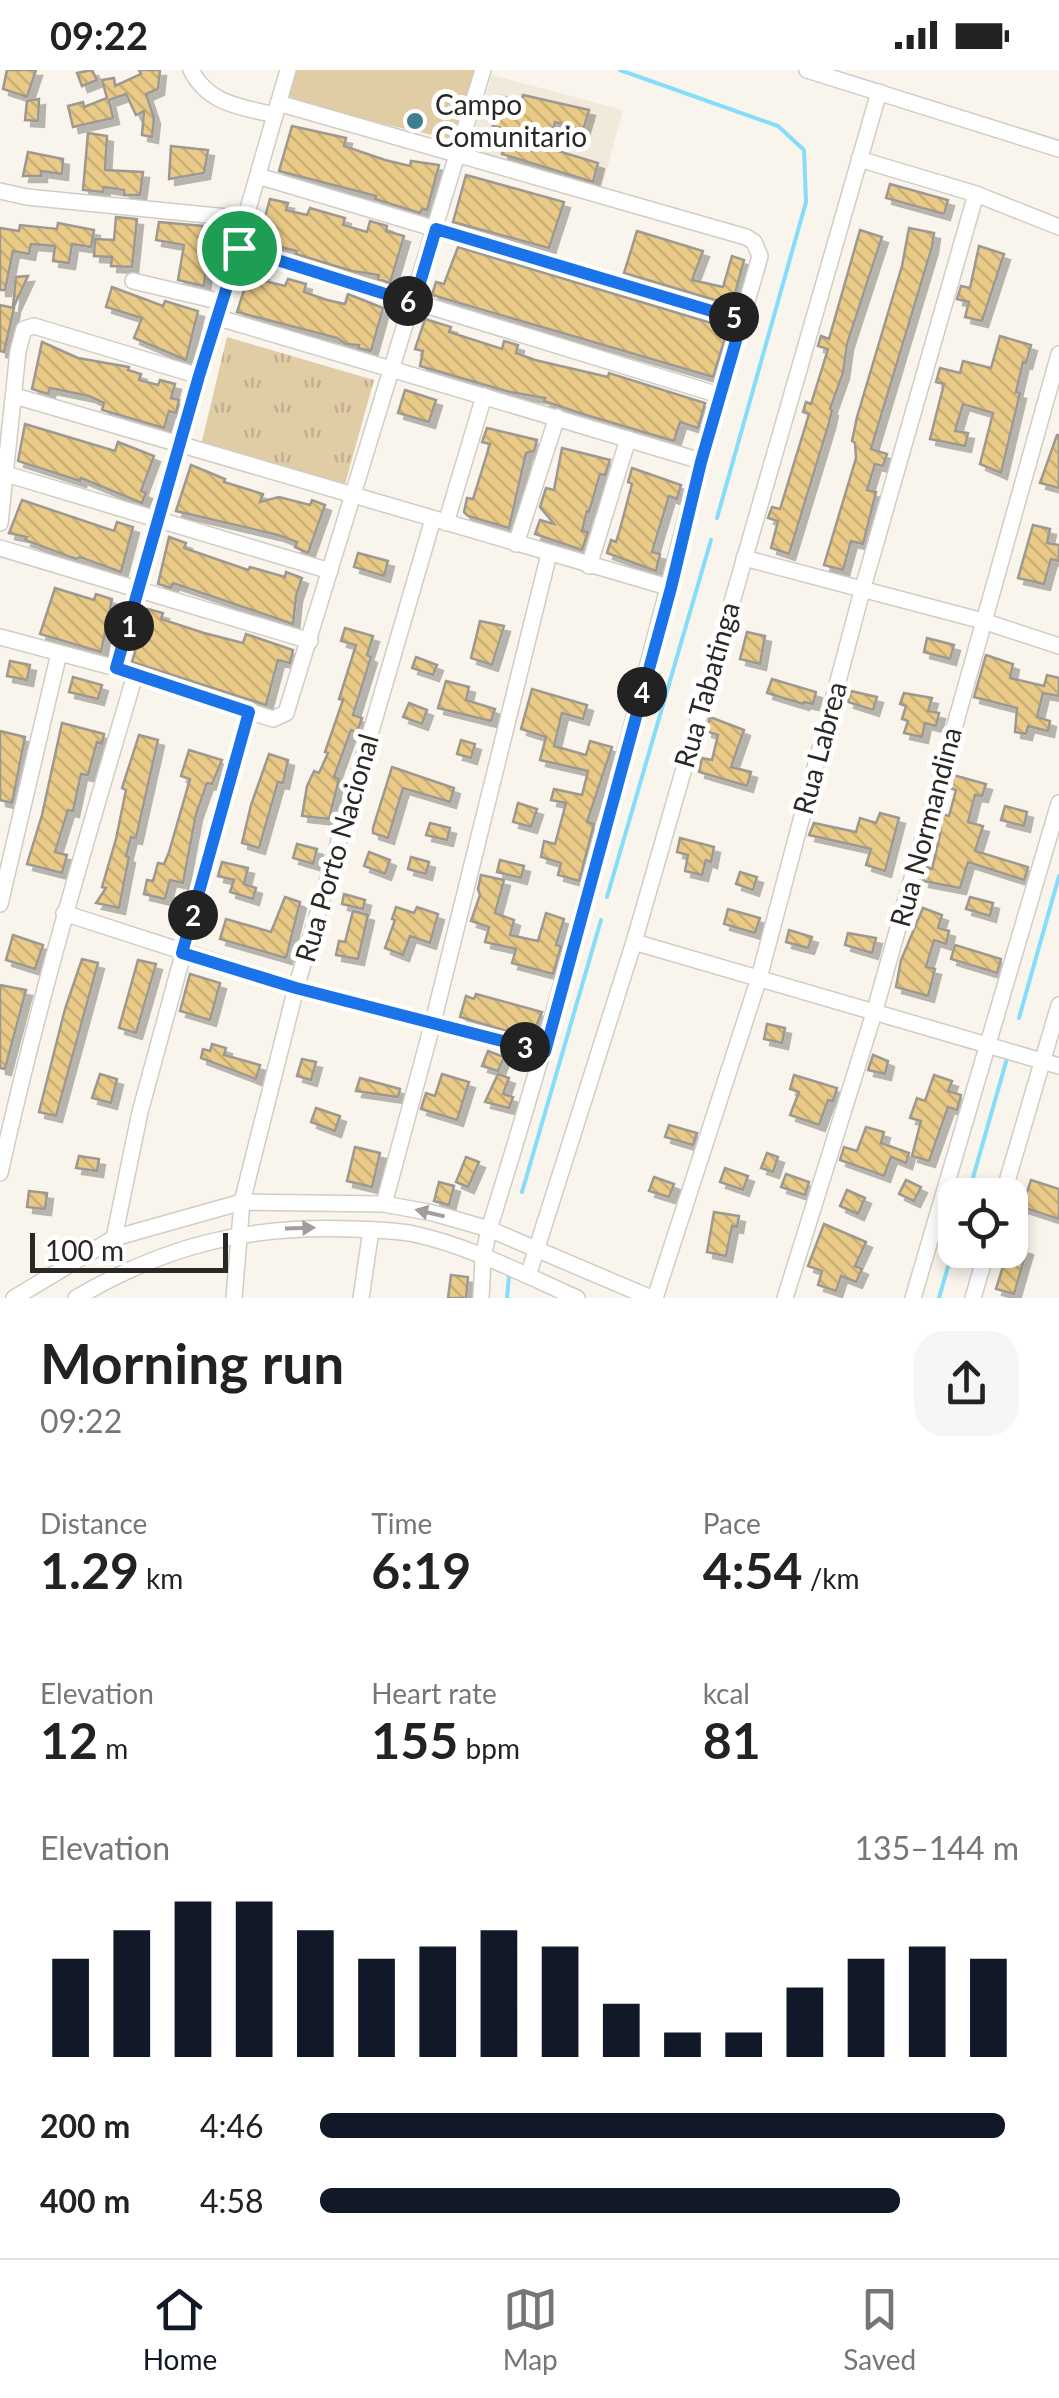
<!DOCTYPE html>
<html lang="en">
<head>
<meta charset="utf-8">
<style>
  :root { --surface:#fff; --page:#f6f6f6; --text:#222; --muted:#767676; --line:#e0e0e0; --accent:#111827 }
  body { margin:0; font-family:Lato,sans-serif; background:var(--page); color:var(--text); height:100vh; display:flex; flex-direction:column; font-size:38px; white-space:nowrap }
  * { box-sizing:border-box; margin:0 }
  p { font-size:32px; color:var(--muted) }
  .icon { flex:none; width:55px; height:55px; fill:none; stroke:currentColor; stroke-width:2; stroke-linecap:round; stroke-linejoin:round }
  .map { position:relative; height:1228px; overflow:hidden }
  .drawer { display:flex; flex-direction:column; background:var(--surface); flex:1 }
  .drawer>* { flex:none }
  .fabs { position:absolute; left:938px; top:1108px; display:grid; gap:20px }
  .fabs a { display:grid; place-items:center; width:90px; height:90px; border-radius:20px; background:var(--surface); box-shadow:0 5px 15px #0003; font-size:50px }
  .scale { position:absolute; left:30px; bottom:25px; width:198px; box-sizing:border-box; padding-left:10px; border:5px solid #292825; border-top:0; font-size:28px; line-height:35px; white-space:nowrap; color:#292825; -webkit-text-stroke:8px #fff; paint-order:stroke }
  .pin { position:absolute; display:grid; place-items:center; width:85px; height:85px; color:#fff; margin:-42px; border:5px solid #fff; border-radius:50%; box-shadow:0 2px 10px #0007 }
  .km { position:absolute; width:50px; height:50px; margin:-25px; border-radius:50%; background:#222; color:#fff; font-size:28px; line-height:50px; text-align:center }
  .round { display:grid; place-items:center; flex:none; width:105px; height:105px; border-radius:30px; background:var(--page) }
  .overview { display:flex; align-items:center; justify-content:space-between; height:170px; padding:0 40px }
  h1 { font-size:55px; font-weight:700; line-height:75px }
  .stats { display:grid; grid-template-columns:repeat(3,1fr); gap:15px; height:170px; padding:10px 40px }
  .stats div { display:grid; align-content:center }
  .stats b { font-size:50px; font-weight:700 }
  .stats small { font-size:28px; font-weight:400 }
  .stats p { font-size:28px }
  .chart { height:280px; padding:20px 40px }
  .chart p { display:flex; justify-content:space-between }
  .chart svg { width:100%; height:180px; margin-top:10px; stroke:var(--accent); stroke-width:6 }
  ul { padding:0 40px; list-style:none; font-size:32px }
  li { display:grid; grid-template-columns:160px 120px 1fr; align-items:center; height:75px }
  li i { height:25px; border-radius:12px; background:var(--accent) }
  .status { display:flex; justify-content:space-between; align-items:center; height:70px; padding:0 50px; background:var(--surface); direction:ltr }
  .status svg { height:28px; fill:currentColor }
  .menu { display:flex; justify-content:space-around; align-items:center; height:140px; border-top:2px solid var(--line); background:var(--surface); font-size:28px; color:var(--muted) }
  .menu a { display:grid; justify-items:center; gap:5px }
  .menu .active { color:var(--accent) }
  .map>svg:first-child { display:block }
  .built { fill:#f1e9da }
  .park { fill:url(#park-tufts) }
  .pitch { fill:#e0cda6 }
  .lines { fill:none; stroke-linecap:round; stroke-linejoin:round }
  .stream { stroke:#86ddf9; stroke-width:4 }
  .building { fill:url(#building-back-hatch); stroke:#9d9992; stroke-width:2.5; filter:url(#shadow) }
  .minor-casing { stroke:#d1cdc5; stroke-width:18 }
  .minor { stroke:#fff; stroke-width:15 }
  .oneway { fill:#9f9e9d }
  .route-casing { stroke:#fff; stroke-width:20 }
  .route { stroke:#1a73e8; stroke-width:12 }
  .poi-dot { fill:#3d7e91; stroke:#fff; stroke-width:4 }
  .labels { text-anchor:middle; stroke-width:10; stroke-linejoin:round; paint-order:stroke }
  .poi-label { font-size:28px; fill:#292825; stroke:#fff; text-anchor:start }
  .street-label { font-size:28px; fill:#292825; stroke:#fff }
</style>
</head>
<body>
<div class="status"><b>09:22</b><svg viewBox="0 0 49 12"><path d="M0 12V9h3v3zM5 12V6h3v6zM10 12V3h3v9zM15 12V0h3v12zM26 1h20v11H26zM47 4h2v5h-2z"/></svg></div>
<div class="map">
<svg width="1059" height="1228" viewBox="0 0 1059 1228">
  <defs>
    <pattern id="park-tufts" width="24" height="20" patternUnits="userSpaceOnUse" patternTransform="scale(2.5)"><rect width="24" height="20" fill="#e0cda6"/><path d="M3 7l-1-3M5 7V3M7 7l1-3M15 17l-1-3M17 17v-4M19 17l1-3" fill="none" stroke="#c0b08f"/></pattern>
    <pattern id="building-back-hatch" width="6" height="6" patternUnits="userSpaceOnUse" patternTransform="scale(2.5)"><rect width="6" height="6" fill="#eaca87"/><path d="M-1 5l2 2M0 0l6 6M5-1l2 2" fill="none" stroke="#c9ae74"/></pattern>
    <filter id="shadow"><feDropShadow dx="6" dy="6" stdDeviation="0" flood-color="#0004"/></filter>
  </defs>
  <rect width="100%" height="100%" fill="#f9f5ec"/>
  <polygon class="built" points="492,5 623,40 602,117 469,80"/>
  <polygon class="park" points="227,267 374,310 344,418 201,375"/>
  <polygon class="pitch" points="296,0 474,0 455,70 285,32"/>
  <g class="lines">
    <g class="stream">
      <polyline points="620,0 778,56 804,80 806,132 717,448"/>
      <polyline points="607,827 711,470"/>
      <polyline points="1019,948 1059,806"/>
      <polyline points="522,1122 601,850"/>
      <polyline points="968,1125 1008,985"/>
      <polyline points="507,1228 509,1206"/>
      <polyline points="939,1228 955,1172"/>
    </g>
  </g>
  <g class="building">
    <polygon points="7,0 36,0 27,27 3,19"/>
    <polygon points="92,0 97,10 82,16 77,3"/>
    <polygon points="139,0 160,0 158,19 146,24 154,48 152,67 142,65 144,41 136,45 126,24 109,30 113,48 73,57 68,36 83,32 84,37 107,28 102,10 114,8 115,16 141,4"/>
    <polygon points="523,25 589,40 583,60 555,52 548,78 598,93 593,112 502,84 508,60 493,56 490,47 493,37 498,38 501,26 521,32"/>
    <polygon points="39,29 38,51 25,50 27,31"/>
    <polygon points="292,56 346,68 344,76 385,90 410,96 411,91 439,95 427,140 422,139 420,143 375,129 376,126 279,101"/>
    <polygon points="88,63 107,66 105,100 143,102 140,125 124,125 124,120 104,117 103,122 83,120"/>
    <polygon points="171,76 208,80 204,103 169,109"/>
    <polygon points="28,82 63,89 62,104 41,101 41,106 23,106"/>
    <polygon points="466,105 564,132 549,178 453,152"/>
    <polygon points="890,114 948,130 944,144 886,128"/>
    <polygon points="270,129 288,133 286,140 307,145 310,138 345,148 343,155 367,162 370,151 387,156 386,161 404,166 390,213 378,209 379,205 352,201 296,184 297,181 258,172"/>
    <polygon points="116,147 137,149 132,197 111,196 112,187 94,186 95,169 114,170"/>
    <polygon points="159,152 226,158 223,182 208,180 204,216 178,210 184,175 156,170"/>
    <polygon points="58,153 94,160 91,177 72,174 69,193 53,191 55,176 31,174 29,184 13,181 5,220 0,220 0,158 19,161 20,155 57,159"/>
    <polygon points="909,158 934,163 932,177 871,379 887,384 883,396 875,394 867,420 876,422 863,474 851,471 843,500 824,495 856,388 855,373 852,371 857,347 902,196"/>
    <polygon points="860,160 882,167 847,274 843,303 830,339 832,340 829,353 789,484 771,478 778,451 768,448 772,437 780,439 809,344 803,342 806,332 811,334 828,279 818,276 821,266 829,269"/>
    <polygon points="637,161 703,181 692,210 723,217 732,186 744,190 732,235 624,203"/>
    <polygon points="979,176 1004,184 982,251 965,247 969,232 957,229 961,216 970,218"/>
    <polygon points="458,177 728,258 713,307 432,225 436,212 444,214"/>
    <polygon points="250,201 263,204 261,210 285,216 288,209 306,214 304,222 327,230 345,234 348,224 383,238 371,281 358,278 359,275 346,274 337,268 237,242"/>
    <polygon points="28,206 14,236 13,236 16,207"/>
    <polygon points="112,217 163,236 165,231 198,241 186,290 134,268 142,248 106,237"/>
    <polygon points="0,235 14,238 4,282 0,281"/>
    <polygon points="425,249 451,257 449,262 502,279 504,271 518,275 516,283 535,290 608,307 609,303 705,333 698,358 680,352 674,371 586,345 544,331 545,328 510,322 420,296 423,281 415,279"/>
    <polygon points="1000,266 1031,275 1026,293 1023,292 1016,322 1020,323 1001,403 980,394 993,343 963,334 955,361 968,363 965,376 930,369 944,314 936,312 940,298 960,303 963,291 991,298"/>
    <polygon points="42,272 78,288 129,297 128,300 141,304 139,310 158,315 160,310 175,314 171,328 179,330 176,343 169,341 164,358 102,340 104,333 89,326 50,318 48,324 32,319"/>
    <polygon points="405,320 436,330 429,352 398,343"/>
    <polygon points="25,354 115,381 118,372 154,386 141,421 146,423 142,433 81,408 80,411 18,391"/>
    <polygon points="487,358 537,370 534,381 526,383 509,458 468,446 464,442 467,428 473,429 490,374 482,372"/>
    <polygon points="1057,365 1059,365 1059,418 1040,413"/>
    <polygon points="562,378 610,390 605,405 600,404 589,442 587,441 582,461 588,462 582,480 535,464 540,450 554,454 540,437 546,418 554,420"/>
    <polygon points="191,395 225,409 224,412 263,424 260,432 279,427 310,435 312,430 325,435 308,483 295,477 297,472 278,465 176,441"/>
    <polygon points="632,398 681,415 677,429 669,426 652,482 660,484 656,501 607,483 611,470 616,472 620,459 632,414 628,412"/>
    <polygon points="22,430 114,461 117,452 133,457 121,502 80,487 76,489 25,470 27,467 9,463"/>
    <polygon points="1033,455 1050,459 1047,473 1059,475 1059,491 1051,489 1044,514 1018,508"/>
    <polygon points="169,467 186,473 184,478 248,500 250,497 285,507 286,502 302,508 296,526 293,554 173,513 171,518 158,514"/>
    <polygon points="358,483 388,491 384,506 354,497"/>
    <polygon points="55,518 94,530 96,524 112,529 101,582 40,564"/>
    <polygon points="148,539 163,543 161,549 204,563 243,573 246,564 293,580 290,593 278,590 266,635 132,592"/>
    <polygon points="480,551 504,556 492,595 471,588"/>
    <polygon points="345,558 373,566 367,585 371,587 353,645 362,648 357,662 351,660 334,707 339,709 329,749 302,746 307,716 314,701 319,703 328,683 325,682 343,630 339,629 356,575 341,571"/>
    <polygon points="747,562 765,566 760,594 740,589"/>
    <polygon points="927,568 954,575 950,589 924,582"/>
    <polygon points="986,585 1013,594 1010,608 1044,616 1047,605 1059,608 1059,626 1043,623 1037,647 1050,651 1048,661 1028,656 1026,664 1015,662 1017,638 974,627"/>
    <polygon points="416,587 437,595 433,605 412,598"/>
    <polygon points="10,591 30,595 27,610 7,606"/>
    <polygon points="73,607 102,615 98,629 69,622"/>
    <polygon points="772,609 816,622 813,634 804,632 803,634 767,623"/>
    <polygon points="446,611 469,617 466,630 495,639 491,651 438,638"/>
    <polygon points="532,619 587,635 583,649 562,643 554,676 586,685 590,671 612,677 587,752 594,754 579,811 558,805 561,793 541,787 544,771 555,774 566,733 551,730 554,719 582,725 588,701 540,690 546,667 521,659"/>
    <polygon points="851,621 877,627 873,640 848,632"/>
    <polygon points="904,623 932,628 928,641 939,643 936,656 925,653 922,667 904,663 908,651 902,649 906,636 900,634"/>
    <polygon points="409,633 427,640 422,654 403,647"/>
    <polygon points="710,647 744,660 731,697 751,702 747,716 699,702 702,688 712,690 718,665 706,661"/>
    <polygon points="62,653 104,664 102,674 97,672 88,705 81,704 73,741 68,740 55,782 67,785 62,803 27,794 42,745"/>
    <polygon points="0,661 25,667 12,733 0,730"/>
    <polygon points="139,665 158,670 136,768 131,767 126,786 129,787 119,838 96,833 106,818 102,817 116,769 126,720 122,718"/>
    <polygon points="461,670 475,674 471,688 457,684"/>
    <polygon points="189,680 222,690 212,714 207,713 196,744 183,813 170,810 165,829 144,824 147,810 153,811 158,793 164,794 169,782 190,709 181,706"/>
    <polygon points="269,684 288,690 283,713 278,712 259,778 242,773 251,735"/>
    <polygon points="392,697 454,718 450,732 403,718 388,768 373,763 373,758"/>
    <polygon points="953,705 986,714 982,726 975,725 968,752 983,756 975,781 1028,797 1024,810 968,792 960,818 923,811 927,797 932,799 940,765 941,758 938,757 942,744 949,746 956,720 949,718"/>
    <polygon points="518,733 537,739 531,757 513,752"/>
    <polygon points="1005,736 1027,742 1024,756 1001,750"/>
    <polygon points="880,743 899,748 885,801 866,795 871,779 809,765 814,753 856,762 860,748 876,753"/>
    <polygon points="430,753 450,758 447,770 426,765"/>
    <polygon points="680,768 714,777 711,792 706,790 702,805 685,801 688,785 677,782"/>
    <polygon points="297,774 317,779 313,794 293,788"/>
    <polygon points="369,782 390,790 385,804 364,796"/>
    <polygon points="411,787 429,792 426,804 408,799"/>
    <polygon points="500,790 524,796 521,808 497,802"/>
    <polygon points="222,792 248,798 244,814 256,818 253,829 230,822 234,810 218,806"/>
    <polygon points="740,802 757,807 753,820 736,814"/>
    <polygon points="481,805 504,810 495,843 514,850 510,865 538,871 546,843 564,849 556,875 561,876 553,904 512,893 516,879 485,872 489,857 471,851 480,825 478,819"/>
    <polygon points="344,824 365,830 363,839 342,834"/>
    <polygon points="285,827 300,832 286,888 220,869 226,849 271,862"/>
    <polygon points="970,827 993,833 990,846 966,839"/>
    <polygon points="396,837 414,843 417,837 438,844 430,873 410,866 403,885 385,878 395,850 392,849"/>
    <polygon points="923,838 942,845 938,858 949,861 946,874 934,870 926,897 935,899 928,926 896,917 901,890"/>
    <polygon points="728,839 760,848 755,863 724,854"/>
    <polygon points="353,841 368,845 358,889 336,885 339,871 345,872"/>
    <polygon points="789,860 812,867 808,878 786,872"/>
    <polygon points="848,863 876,868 872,883 845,875"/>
    <polygon points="13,865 43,875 35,899 6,890"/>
    <polygon points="955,875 1001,889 997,903 951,889"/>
    <polygon points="82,889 98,893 56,1046 39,1042 65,939"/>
    <polygon points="138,890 156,894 136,963 119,958"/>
    <polygon points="190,904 220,913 210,950 180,941"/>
    <polygon points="0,915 26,920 5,999 0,998"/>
    <polygon points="476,924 542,942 531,968 460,947 466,926 474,929"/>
    <polygon points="767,954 785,958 782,973 764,969"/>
    <polygon points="212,974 226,978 224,985 260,995 256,1009 201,988 203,979 210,981"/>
    <polygon points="488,981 504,987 498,1001 482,996"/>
    <polygon points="873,985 888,991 885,1004 868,1000"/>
    <polygon points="302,989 316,992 311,1010 297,1006"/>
    <polygon points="100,1004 117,1009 111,1033 92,1028"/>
    <polygon points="442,1004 469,1012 457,1050 421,1039 426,1023 435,1026"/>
    <polygon points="498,1004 509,1008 503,1024 513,1027 509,1038 485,1032"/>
    <polygon points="794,1005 837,1018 833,1031 828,1030 819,1055 790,1045 799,1022 790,1019"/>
    <polygon points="934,1005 952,1011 948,1021 961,1025 957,1040 948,1037 929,1091 912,1086 921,1051 910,1048 917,1028 925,1031"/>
    <polygon points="360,1008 400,1019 398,1027 356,1021"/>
    <polygon points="316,1038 340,1046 335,1061 311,1052"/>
    <polygon points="669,1055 697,1063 693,1075 665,1067"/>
    <polygon points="866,1057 884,1062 881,1073 909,1083 906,1093 891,1087 884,1106 840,1090 844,1077 857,1081"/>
    <polygon points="355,1077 380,1083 372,1117 347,1111"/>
    <polygon points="767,1083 778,1087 773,1102 761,1098"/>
    <polygon points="79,1086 99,1089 97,1101 76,1098"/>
    <polygon points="466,1087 479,1092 468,1117 456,1112"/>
    <polygon points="725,1098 748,1106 743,1120 720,1112"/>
    <polygon points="786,1104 809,1112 805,1125 781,1117"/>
    <polygon points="654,1107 674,1114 669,1127 649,1121"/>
    <polygon points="906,1110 921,1117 914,1131 899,1124"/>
    <polygon points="1031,1110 1059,1119 1059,1149 1022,1137"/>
    <polygon points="439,1112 454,1116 449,1135 434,1131"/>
    <polygon points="847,1120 865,1128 858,1144 840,1136"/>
    <polygon points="29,1121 47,1123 45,1139 27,1137"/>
    <polygon points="714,1142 739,1146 737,1157 732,1156 726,1186 707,1182"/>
    <polygon points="824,1154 866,1172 855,1196 862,1199 856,1212 841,1206 836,1221 818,1215 822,1201 808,1196"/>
    <polygon points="1010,1174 1027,1179 1014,1224 996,1219"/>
    <polygon points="451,1205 468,1207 466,1228 448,1228"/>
  </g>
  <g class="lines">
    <g class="minor-casing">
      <g id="minor">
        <path d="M191 0C208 34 241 37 275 45"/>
        <polyline points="807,0 1059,79"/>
        <path d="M278 33 746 167 754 172 760 186C741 255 719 322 701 391 634 648 569 905 489 1159L483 1188 481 1228"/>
        <polyline points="859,89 976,124 1059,157"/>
        <polyline points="258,106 742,250"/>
        <polyline points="0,121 27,127 247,149"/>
        <polyline points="239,178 719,325"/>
        <polyline points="133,211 222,232"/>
        <polyline points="219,248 701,391"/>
        <polyline points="15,326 671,518"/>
        <polyline points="6,404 330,501"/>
        <polyline points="0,453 18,281 24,259 34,256 199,306"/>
        <polyline points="446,453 484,326"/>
        <polyline points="516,474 557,347"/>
        <polyline points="0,478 310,571"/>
        <polyline points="744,488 983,551 1059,576"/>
        <polyline points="589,496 628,369"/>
        <polyline points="0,567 116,598 273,649 286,643 483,0"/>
        <polyline points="116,598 288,0"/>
        <polyline points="0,834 59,583"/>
        <polyline points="64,843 296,918 545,983"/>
        <polyline points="634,872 1059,996"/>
        <path d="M0 1103C37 935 86 770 135 605"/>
        <polyline points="1003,1125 1059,935"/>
        <polyline points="384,1134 433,952 549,484"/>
        <polyline points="114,1168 140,1042 249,642"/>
        <polyline points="528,1206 634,872 879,22"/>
        <polyline points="14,1228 114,1168 242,1132 384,1134 433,1143 489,1159 651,1228"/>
        <path d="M76 1228C166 1175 249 1155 353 1159 373 1160 394 1160 414 1164 470 1176 525 1205 577 1228"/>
        <polyline points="234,1228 242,1132 296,918 433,449"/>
        <polyline points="361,1228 371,1160"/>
        <polyline points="655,1228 759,908 862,521 976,124"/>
        <polyline points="785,1228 875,940 1059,284"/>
        <polyline points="913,1228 1059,733"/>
        <polyline points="973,1228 987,1180"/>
      </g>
    </g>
    <use href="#minor" class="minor"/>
  </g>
  <defs><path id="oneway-solid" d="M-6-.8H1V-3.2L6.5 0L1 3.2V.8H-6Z" transform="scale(2.5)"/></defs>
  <g class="oneway">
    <use href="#oneway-solid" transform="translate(430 1143) rotate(-167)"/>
    <use href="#oneway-solid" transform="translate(300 1158) rotate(-2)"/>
  </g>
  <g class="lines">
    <g class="route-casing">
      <polygon id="route" points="436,159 742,250 701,392 671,518 545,982 296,918 182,883 249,642 116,598 199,306 239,178 414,233"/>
    </g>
    <use href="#route" class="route"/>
  </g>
  <circle class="poi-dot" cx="415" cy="51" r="10"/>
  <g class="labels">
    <g class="poi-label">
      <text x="435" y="45">Campo<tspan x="435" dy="32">Comunitario</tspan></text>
    </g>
    <g class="street-label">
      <text transform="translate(707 615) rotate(-74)" y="10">Rua Tabatinga</text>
      <text transform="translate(820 678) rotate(-75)" y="10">Rua Labrea</text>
      <text transform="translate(926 757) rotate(-75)" y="10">Rua Normandina</text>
      <text transform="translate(337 778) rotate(-74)" y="10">Rua Porto Nacional</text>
    </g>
  </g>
</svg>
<div class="fabs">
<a><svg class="icon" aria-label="locate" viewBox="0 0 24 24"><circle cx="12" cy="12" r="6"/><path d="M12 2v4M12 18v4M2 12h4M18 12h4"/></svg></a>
</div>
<div class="scale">100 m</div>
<div class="pin" style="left:239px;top:178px;background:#1e9e55"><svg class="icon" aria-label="arrive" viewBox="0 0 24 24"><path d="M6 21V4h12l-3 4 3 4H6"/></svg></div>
<b class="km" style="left:129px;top:556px">1</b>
<b class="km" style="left:193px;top:845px">2</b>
<b class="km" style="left:525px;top:977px">3</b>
<b class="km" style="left:642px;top:622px">4</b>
<b class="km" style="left:734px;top:247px">5</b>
<b class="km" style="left:408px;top:231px">6</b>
</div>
<section class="drawer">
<div class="overview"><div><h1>Morning run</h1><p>09:22</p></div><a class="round"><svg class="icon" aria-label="share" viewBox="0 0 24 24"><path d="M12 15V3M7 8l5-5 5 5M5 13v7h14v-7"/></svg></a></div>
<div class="stats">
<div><p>Distance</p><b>1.29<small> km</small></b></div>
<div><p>Time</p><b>6:19</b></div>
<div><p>Pace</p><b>4:54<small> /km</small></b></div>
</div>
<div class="stats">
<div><p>Elevation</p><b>12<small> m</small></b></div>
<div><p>Heart rate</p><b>155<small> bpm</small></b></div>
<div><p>kcal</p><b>81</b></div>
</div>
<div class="chart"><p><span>Elevation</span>135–144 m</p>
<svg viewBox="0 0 160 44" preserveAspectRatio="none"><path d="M5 44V20M15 44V13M25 44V6M35 44V6M45 44V13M55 44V20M65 44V17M75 44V13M85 44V17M95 44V31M105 44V38M115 44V38M125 44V27M135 44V20M145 44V17M155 44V20"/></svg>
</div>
<ul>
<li><b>200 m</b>4:46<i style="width:98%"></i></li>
<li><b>400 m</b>4:58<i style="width:83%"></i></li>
</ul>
</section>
<nav class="menu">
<a class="active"><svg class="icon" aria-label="home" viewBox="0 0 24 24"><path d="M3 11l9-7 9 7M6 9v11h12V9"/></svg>Home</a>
<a><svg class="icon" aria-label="map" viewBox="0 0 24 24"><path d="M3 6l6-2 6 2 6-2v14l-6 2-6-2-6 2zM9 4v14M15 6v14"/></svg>Map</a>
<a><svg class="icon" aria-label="saved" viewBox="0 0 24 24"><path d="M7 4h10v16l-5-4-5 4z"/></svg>Saved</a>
</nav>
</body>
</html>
